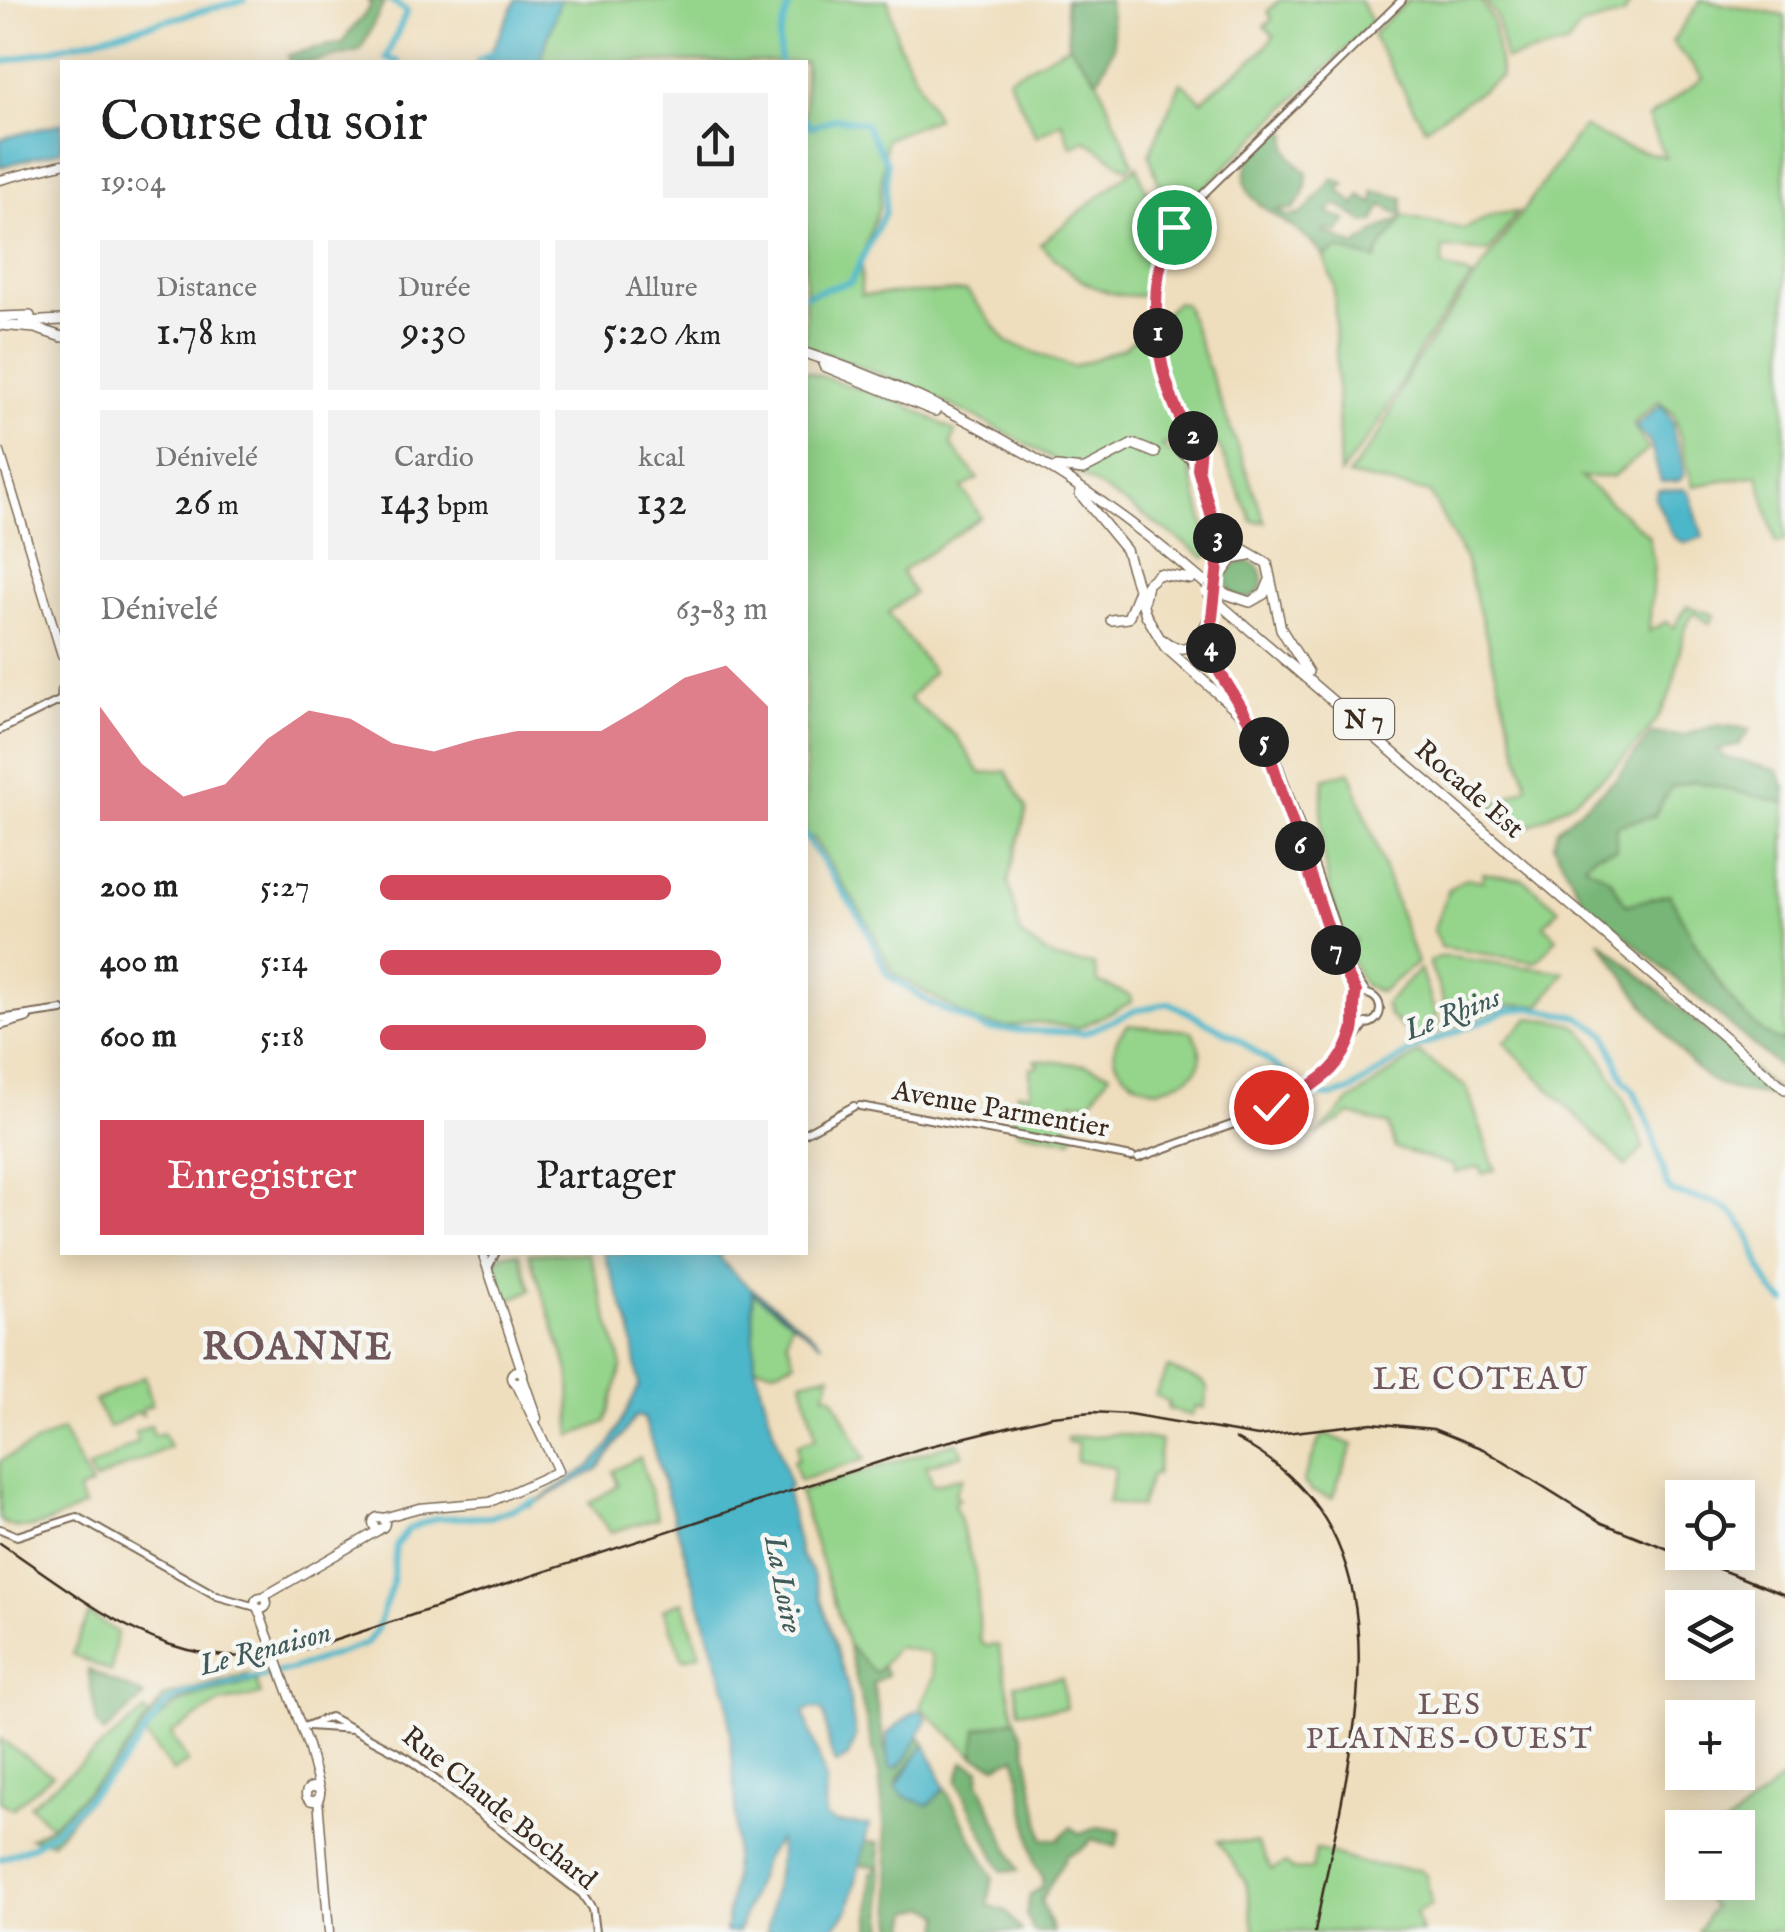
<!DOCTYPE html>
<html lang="fr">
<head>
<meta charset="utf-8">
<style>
  :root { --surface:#fff; --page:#f2f2f2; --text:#222; --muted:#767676; --accent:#d1495b }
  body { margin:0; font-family:"IM FELL English",serif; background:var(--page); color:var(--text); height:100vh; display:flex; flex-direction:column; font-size:38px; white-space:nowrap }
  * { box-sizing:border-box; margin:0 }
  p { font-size:32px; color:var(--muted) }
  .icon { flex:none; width:55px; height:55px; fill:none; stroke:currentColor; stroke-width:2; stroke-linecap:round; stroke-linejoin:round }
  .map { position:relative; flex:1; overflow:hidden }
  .details { position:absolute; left:60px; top:60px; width:748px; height:1195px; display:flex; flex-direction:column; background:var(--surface); border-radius:0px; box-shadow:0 5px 25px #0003 }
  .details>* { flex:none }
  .tools { position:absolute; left:1665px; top:1480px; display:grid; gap:20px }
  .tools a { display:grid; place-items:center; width:90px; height:90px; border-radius:0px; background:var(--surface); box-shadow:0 5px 25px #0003; font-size:50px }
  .pin { position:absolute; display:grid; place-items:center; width:85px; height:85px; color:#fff; margin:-42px; border:5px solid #fff; border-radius:50%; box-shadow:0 2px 10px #0007 }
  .km { position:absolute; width:50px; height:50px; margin:-25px; border-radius:50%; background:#222; color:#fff; font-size:28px; line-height:50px; text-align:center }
  .round { display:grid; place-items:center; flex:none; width:105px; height:105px; border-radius:0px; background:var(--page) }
  .head { display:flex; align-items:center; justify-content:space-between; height:170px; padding:0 40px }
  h1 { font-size:55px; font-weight:600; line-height:75px }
  .metrics { display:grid; grid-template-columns:repeat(3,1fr); gap:15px; height:170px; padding:10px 40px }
  .metrics div { display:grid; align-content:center; border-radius:0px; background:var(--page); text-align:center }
  .metrics b { font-size:42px; font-weight:600 }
  .metrics small { font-size:28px; font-weight:400 }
  .metrics p { font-size:28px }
  .chart { height:280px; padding:20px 40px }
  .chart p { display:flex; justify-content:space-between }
  .chart svg { width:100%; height:180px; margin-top:10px; fill:var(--accent); opacity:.7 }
  .action { display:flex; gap:20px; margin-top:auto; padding:20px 40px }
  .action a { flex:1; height:115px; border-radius:0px; background:var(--accent); color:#fff; font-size:40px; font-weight:600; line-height:115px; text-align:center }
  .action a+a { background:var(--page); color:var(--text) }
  ul { padding:0 40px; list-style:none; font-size:32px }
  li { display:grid; grid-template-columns:160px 120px 1fr; align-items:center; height:75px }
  li i { height:25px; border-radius:12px; background:var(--accent) }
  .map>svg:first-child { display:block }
  .green { fill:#94d48b; stroke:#687f54; stroke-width:2.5 }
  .forest { fill:#77b677; stroke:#59704a; stroke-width:2.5 }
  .water { fill:#4db7ca; stroke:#447074; stroke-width:2.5 }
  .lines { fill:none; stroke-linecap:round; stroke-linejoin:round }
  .river { stroke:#4db7ca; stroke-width:6 }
  .secondary-casing { stroke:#7a6956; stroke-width:10 }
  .primary-casing { stroke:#7a6956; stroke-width:11 }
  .highway-casing { stroke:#7a6956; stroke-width:12 }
  .secondary { stroke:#fff; stroke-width:6 }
  .primary { stroke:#fff; stroke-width:8 }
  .highway { stroke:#fff; stroke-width:9 }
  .rail { stroke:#3b2a1e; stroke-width:2.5 }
  .highway-bridge-casing { stroke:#7a6956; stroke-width:12; stroke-linecap:butt }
  .highway-bridge { stroke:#fff; stroke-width:9 }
  .route-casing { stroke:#fff; stroke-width:20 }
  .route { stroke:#d1495b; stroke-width:12 }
  .labels { text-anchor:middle; stroke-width:9; stroke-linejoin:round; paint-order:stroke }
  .shield { fill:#f6f6f2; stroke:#73675e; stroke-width:2.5 }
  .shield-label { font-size:25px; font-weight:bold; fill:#3b2a1e }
  .street-label { font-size:28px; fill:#3b2a1e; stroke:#f6f6f2 }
  .water-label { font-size:30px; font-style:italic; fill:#415b5a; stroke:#f6f6f2 }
  .neighbourhood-label { font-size:30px; letter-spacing:2.5px; fill:#6f575b; stroke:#f6f6f2 }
  .quarter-label { font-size:32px; letter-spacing:2.5px; fill:#6f575b; stroke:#f6f6f2 }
  .district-label { font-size:38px; font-weight:bold; letter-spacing:2.5px; fill:#6f575b; stroke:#f6f6f2 }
</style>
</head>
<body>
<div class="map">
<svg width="1785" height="1932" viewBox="0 0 1785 1932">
  <rect width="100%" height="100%" fill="#f6f6f2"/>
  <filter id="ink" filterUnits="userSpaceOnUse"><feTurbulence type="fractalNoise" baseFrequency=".01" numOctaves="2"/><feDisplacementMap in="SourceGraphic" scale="20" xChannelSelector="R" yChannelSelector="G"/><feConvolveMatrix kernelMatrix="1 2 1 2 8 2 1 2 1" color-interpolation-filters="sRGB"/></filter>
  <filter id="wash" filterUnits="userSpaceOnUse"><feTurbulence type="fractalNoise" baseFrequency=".0048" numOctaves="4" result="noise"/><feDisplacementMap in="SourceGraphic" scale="40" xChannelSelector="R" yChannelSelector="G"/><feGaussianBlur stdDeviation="2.25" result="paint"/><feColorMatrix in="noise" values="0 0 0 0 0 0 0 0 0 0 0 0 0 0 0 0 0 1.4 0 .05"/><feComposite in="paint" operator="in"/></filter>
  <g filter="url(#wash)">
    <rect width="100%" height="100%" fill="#efdebd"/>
    <g class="green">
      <path d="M560 0H888L898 42 936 118 886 139 879 207 862 257 861 295 967 291 1007 342 1073 367 1124 348 1177 302 1185 304 1265 522 1252 521 1219 446 1195 431 1161 446 1189 466 1211 552 1205 558C1081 468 951 395 805 347V62H540Z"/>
      <path d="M1279 0H1360L1372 23 1183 209 1166 234 1147 289 1140 296C1095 297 1071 275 1040 244L1137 166 1147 193 1160 188 1149 154 1181 82 1202 101C1226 76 1254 65 1274 36L1264 26 1272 20 1268 11Z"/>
      <polygon points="1408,0 1481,0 1493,21 1501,77 1425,128 1372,35"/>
      <polygon points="1485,0 1631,0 1624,15 1581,26 1567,45 1505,60 1497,17"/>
      <path d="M1701 0 1785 16V541L1776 543 1758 475 1693 486 1674 415 1659 401 1633 424 1648 450 1612 477H1580L1648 535 1654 562 1649 631 1666 622 1674 628 1687 606 1715 615 1710 623 1693 613C1678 637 1681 662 1671 691 1652 746 1573 807 1521 830L1491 807 1527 786 1465 559 1430 493 1348 475 1381 432 1408 374 1437 331 1583 127 1622 146 1665 157 1648 118 1703 78 1672 42Z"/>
      <polygon points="1069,45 1098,81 1133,163 1127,169 1085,140 1071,147 1062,122 1036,136 1008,78"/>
      <path d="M1518 212 1489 252 1443 248 1442 266 1472 277 1421 347 1377 426 1340 474 1334 285 1324 257 1338 249 1376 260C1380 240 1397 235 1402 216L1464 229 1495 214Z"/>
      <polygon points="805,371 903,403 955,431 951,445 978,479 962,488 981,517 901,572 914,593 888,613 933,672 909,699 957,737 981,774 1006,771 1027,809 1008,881 1021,936 1055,959 1094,965 1098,982 1131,996 1132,1002 1078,1028 1036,1022 1008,1027 978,1023 893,973 869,924 813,838 805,840"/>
      <path d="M1350 771 1417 963 1380 992 1364 985 1349 956 1355 940H1345C1325 886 1317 837 1324 779Z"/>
      <path d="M1694 781 1785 803V1043C1733 1028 1694 939 1669 894L1626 906 1610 879 1584 865 1616 826 1654 816 1670 787Z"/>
      <polygon points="1483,873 1523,879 1559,909 1544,925 1557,938 1536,962 1441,947 1433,931 1449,889 1466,878 1483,881"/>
      <polygon points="1439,957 1450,957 1565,972 1541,1005 1507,1005 1453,1026 1429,962"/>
      <polygon points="1420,969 1441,1030 1416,1040 1389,1016 1385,1004"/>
      <path d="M1530 1018C1543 1020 1565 1020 1576 1026 1595 1037 1638 1125 1643 1148L1626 1167 1504 1042Z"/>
      <path d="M1128 1025 1192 1031C1214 1070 1191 1078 1158 1090 1124 1083 1097 1054 1128 1025Z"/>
      <polygon points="1419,1053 1467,1088 1495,1170 1482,1174 1480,1167 1455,1173 1453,1166 1395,1148 1388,1125 1350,1114 1316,1136 1350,1101"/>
      <polygon points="1035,1060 1087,1065 1110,1073 1091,1101 1071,1102 1073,1114 1066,1123 1077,1131 1071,1140 1019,1131 1012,1124 1017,1092 1030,1094 1030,1068 1039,1066"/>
      <polygon points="505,1253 519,1253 531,1290 507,1301 494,1260"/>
      <polygon points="529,1253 589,1253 622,1366 606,1422 571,1436 570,1374"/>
      <polygon points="752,1292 791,1321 787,1340 795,1362 775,1370 755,1366"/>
      <polygon points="1168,1368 1203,1382 1208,1389 1204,1408 1195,1406 1192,1416 1168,1409 1169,1402 1155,1395"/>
      <polygon points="831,1374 825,1394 833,1396 865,1459 799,1481 793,1461 798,1459 797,1445 816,1438 802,1381"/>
      <polygon points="145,1376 152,1405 142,1409 143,1415 137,1412 109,1428 95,1401"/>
      <polygon points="151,1425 154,1436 163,1433 170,1447 94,1481 88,1469 138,1442 135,1432"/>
      <path d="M62 1430 91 1486 78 1492 84 1506C59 1517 25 1540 0 1520V1461Z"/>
      <polygon points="1121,1434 1161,1441 1156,1475 1151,1475 1140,1507 1108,1503 1115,1468 1076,1461 1078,1443 1068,1443 1067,1438"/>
      <polygon points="1328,1435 1353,1445 1332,1498 1311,1491 1303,1481 1320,1438"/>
      <polygon points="957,1442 963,1454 926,1466 933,1485 963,1477 955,1493 959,1499 954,1502 977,1579 980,1640 985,1646 998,1645 1015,1719 977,1729 974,1756 920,1707 934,1677 930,1653 896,1647 876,1674 848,1645 799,1492"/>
      <polygon points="640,1457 658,1518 611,1532 589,1503 618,1486 613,1471"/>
      <polygon points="683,1601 700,1654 683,1659 663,1609"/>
      <polygon points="89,1614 117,1632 111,1672 72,1654"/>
      <polygon points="1062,1678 1066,1708 1019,1711 1015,1684"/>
      <path d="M256 1681 261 1695 220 1703 171 1734 188 1762 173 1772 144 1734C185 1688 202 1698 256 1681Z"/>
      <polygon points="145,1711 149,1716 114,1766 51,1826 30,1805"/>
      <polygon points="0,1739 52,1775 12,1809 0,1801"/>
      <polygon points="1785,1777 1785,1932 1697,1932 1713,1908 1696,1883 1738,1882 1738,1828 1724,1827"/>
      <polygon points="1218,1841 1257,1843 1272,1870 1286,1863 1292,1870 1312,1869 1316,1849 1365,1864 1419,1870 1426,1875 1431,1905 1415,1913 1422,1932 1255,1932 1246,1883"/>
    </g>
    <g class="forest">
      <path d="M367 0 385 1 360 51 314 62H289L288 55 343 42C351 26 364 20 371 4Z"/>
      <polygon points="1065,0 1109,0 1114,46 1098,81 1069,45"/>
      <path d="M1278 126 1288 134C1284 155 1295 161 1307 173 1307 190 1305 196 1293 209L1277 210 1290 217 1303 213 1333 179 1346 184 1338 189 1355 206 1360 196 1374 204V191L1403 198 1402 216 1382 205 1374 222H1364L1337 204 1327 212 1346 220 1338 233 1324 229 1323 232 1356 246C1360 241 1393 221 1402 218 1395 236 1380 240 1376 260L1338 249 1324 257C1286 204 1197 205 1278 126Z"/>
      <circle cx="1245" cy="580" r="18"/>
      <path d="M1717 725 1751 729 1738 745 1717 750 1727 758 1777 770 1785 788V803L1694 781 1671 787 1654 816 1616 826V849L1595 854 1585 865 1610 879 1626 905 1669 894C1693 938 1733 1027 1785 1043V1072L1583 900 1553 844 1557 829 1615 780 1652 733 1682 736Z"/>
      <path d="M1599 940 1783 1096C1757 1094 1731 1093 1709 1079 1676 1058 1624 974 1599 940Z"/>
      <polygon points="848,1645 875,1673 882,1666 887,1675 873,1683 889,1767 900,1766 919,1735 925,1744 897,1781 928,1805 945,1788 993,1877 988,1905 1006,1911 1022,1932 940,1932 942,1915 929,1907 911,1911 908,1926 912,1932 895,1932 879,1773"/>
      <polygon points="88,1670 145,1696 104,1733 97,1725"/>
      <polygon points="248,1674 240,1686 186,1697 167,1708 52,1842 30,1838 51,1826 114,1766 164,1697"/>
      <polygon points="1015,1719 1024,1738 1043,1839 1058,1839 1071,1827 1080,1834 1099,1827 1120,1831 1116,1847 1092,1839 1080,1850 1067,1855 1041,1900 1053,1932 1034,1932 1026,1915 1030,1895 1042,1887 1043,1877 1035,1865 1016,1757 996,1766 974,1756 977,1729"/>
      <polygon points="963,1762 980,1769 979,1781 1018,1870 1002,1871 957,1781"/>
      <polygon points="864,1842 879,1843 885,1932 871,1932 871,1873 878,1866 857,1865"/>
    </g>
    <g class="water">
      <polygon points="516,0 560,0 540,62 486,62"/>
      <polygon points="62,123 62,150 0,167 0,139"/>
      <path d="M1661 404 1673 423C1671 442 1686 456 1684 476L1678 481 1661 482 1650 442 1636 427Z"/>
      <polygon points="1684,489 1689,492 1703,537 1685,543 1674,537 1655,498 1658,490"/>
      <path d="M604 1253H719C720 1272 803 1322 822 1344L752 1292 755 1366 790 1487 786 1489 800 1554 813 1574 847 1684 856 1738 848 1757 837 1764C824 1747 831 1729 822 1710L811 1708 804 1712 826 1781 825 1817 837 1823 869 1825 849 1910 829 1932H767L780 1854 778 1840 765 1858 738 1932H725L733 1879 736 1804 727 1694 644 1418 636 1416 599 1468 528 1507 590 1466 609 1446 639 1386 631 1329Z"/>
      <polygon points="921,1711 927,1719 907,1758 896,1768 889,1767 887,1734 914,1712"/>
      <polygon points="925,1744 945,1788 928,1805 904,1796 896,1787"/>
    </g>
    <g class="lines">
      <g class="river">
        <polyline points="389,0 407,11 386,58 399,62"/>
        <polyline points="477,62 492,52"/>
        <polyline points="780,62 779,39 791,0"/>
        <polyline points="0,63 245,0"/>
        <polyline points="805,120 812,127 836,118 864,123 887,163 885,212 851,282 805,295"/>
        <path d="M805 836 862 920 888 975 930 1003 986 1029 1084 1033 1137 1010 1170 1003 1237 1038 1314 1095 1332 1096 1350 1091 1416 1048 1509 1010 1531 1008 1580 1017 1606 1035 1624 1081 1634 1091 1651 1128 1667 1186 1672 1192C1691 1198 1717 1200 1732 1213 1761 1237 1753 1279 1785 1302"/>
        <polyline points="0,1859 31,1847 54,1831 120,1766 166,1705 182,1695 290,1670 366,1644 377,1629 392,1585 396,1545 409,1529 436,1518 490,1517 535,1501"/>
      </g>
    </g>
  </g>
  <g filter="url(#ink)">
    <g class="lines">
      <g class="secondary-casing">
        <g id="secondary">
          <polyline points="1154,299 1157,331"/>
          <circle cx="1190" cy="446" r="11"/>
          <path d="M1192 436 1184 424C1156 341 1126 281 1192 205L1402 0"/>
          <polyline points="1189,457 1214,519 1218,575"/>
          <polyline points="1215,597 1210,636 1214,663 1277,761 1352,973 1367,994"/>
          <polyline points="0,730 61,700"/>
          <polyline points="1269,755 1355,998"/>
          <circle cx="1365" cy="1009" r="15"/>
          <polyline points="0,1019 62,1010"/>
          <polyline points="0,1026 28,1018"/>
          <polyline points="860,1106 1132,1157"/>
          <circle cx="1271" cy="1113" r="6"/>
          <polyline points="1276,1109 1328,1075 1366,1023"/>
          <polyline points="805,1133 854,1106"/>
          <polyline points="1138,1158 1265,1113"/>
          <polyline points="488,1268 496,1252"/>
          <polyline points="0,1529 17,1536 77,1517 217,1596 256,1607"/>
          <polyline points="308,1726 353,1729"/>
          <polyline points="301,1728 330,1717 409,1759 582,1894 592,1909 595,1932"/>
        </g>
      </g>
      <g class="primary-casing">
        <g id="primary">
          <polyline points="0,180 62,164"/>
          <polyline points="0,452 62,655"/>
          <polyline points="62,691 62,702"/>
          <polyline points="482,1252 523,1374"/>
          <circle cx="517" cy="1377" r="6"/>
          <polyline points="523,1378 537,1418"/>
          <circle cx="379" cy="1523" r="6"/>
          <polyline points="383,1518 419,1508 490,1502 558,1471 516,1383"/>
          <circle cx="261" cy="1603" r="6"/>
          <polyline points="263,1597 379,1530"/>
          <polyline points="258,1609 308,1746 320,1792"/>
          <circle cx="313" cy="1794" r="7"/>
          <polyline points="318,1799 329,1932"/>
        </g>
      </g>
      <g class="highway-casing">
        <g id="highway">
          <polyline points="0,317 30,316"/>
          <polyline points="23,322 62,320"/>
          <polyline points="0,325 35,328 62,337"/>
          <path d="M805 353C954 401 1089 482 1207 585"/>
          <polyline points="824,366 935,411"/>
          <polyline points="1057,467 1083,470 1133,444 1155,453"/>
          <polyline points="1080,494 1126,550 1146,615 1165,647 1241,714 1269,756"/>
          <polyline points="1218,535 1267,563 1281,629 1308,672"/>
          <polyline points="1218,579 1233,559 1249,556"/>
          <polyline points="1223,593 1250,602 1264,594 1269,582"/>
          <polyline points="1144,599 1147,584 1159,574 1191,579"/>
          <polyline points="1222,606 1785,1089"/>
          <polyline points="1111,620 1128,618 1137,595"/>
          <path d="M1163 640C1192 663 1201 633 1212 612"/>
        </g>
      </g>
      <use href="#secondary" class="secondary"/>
      <use href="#primary" class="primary"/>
      <use href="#highway" class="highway"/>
      <g class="rail">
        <path d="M1236 1439C1428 1539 1345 1766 1315 1932"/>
        <path d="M0 1543C111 1618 183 1687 327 1643L922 1448 1052 1416 1092 1412 1129 1414 1258 1436 1372 1423 1433 1429 1483 1449 1602 1523 1785 1595"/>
      </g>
      <g class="highway-bridge-casing">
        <g id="highway-bridge">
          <polyline points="1208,581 1223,593"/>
          <polyline points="1206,592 1222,606"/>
        </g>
      </g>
      <use href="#highway-bridge" class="highway-bridge"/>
    </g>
  </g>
  <g class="lines" filter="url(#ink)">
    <g class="route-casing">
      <path id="route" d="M1174 227C1144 284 1154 370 1185 427 1189 434 1196 437 1200 444L1198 469 1220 546 1210 636 1214 663 1268 751 1337 955 1356 992C1352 1006 1356 1021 1353 1031 1341 1075 1309 1085 1276 1109L1271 1107"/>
    </g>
    <use href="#route" class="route"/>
  </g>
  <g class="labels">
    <rect class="shield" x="1334" y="699" width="60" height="40" rx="8"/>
    <g class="shield-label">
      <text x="1364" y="728">N 7</text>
    </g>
    <g class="street-label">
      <text transform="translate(1470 788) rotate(41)" y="10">Rocade Est</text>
      <text transform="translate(1001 1108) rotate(10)" y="10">Avenue Parmentier</text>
      <text transform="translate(500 1807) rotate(39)" y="10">Rue Claude Bochard</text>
    </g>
    <g class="water-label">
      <text transform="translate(1452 1013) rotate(-21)" y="10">Le Rhins</text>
      <text transform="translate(784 1584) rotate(79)" y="10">La Loire</text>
      <text transform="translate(265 1648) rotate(-15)" y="10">Le Renaison</text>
    </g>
    <g class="neighbourhood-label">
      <text x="1450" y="1714">LES<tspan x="1450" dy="34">PLAINES-OUEST</tspan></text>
    </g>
    <g class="quarter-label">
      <text x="1481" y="1389">LE COTEAU</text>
    </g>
    <g class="district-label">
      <text x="298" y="1359">ROANNE</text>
    </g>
  </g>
</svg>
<div class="tools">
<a><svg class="icon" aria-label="locate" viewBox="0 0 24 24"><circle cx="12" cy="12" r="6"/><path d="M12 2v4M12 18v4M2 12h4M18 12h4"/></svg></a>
<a><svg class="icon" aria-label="layers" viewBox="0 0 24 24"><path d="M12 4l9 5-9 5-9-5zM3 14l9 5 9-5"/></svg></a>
<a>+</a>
<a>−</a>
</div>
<div class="pin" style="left:1174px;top:227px;background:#1e9e55"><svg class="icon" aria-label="arrive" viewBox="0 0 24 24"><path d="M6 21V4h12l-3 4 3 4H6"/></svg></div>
<div class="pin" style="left:1271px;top:1107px;background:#d93025"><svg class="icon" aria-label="check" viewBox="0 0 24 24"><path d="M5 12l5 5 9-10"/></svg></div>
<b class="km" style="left:1158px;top:333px">1</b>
<b class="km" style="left:1193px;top:436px">2</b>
<b class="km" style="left:1218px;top:538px">3</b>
<b class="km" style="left:1211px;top:648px">4</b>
<b class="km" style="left:1264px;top:742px">5</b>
<b class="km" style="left:1300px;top:846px">6</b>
<b class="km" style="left:1336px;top:950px">7</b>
<section class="details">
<div class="head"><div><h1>Course du soir</h1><p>19:04</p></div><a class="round"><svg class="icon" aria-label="share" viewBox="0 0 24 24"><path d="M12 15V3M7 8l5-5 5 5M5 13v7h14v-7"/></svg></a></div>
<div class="metrics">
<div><p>Distance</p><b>1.78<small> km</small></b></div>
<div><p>Durée</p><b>9:30</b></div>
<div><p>Allure</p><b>5:20<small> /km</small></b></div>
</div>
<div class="metrics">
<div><p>Dénivelé</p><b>26<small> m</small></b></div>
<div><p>Cardio</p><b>143<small> bpm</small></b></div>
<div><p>kcal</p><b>132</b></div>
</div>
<div class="chart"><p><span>Dénivelé</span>63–83 m</p>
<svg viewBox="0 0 160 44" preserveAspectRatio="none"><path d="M0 44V16L10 30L20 38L30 35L40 24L50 17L60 19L70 25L80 27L90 24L100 22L110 22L120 22L130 16L140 9L150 6L160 16V44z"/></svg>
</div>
<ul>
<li><b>200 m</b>5:27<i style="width:75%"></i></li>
<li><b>400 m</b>5:14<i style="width:88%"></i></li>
<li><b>600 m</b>5:18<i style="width:84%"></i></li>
</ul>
<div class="action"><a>Enregistrer</a><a>Partager</a></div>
</section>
</div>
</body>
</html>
